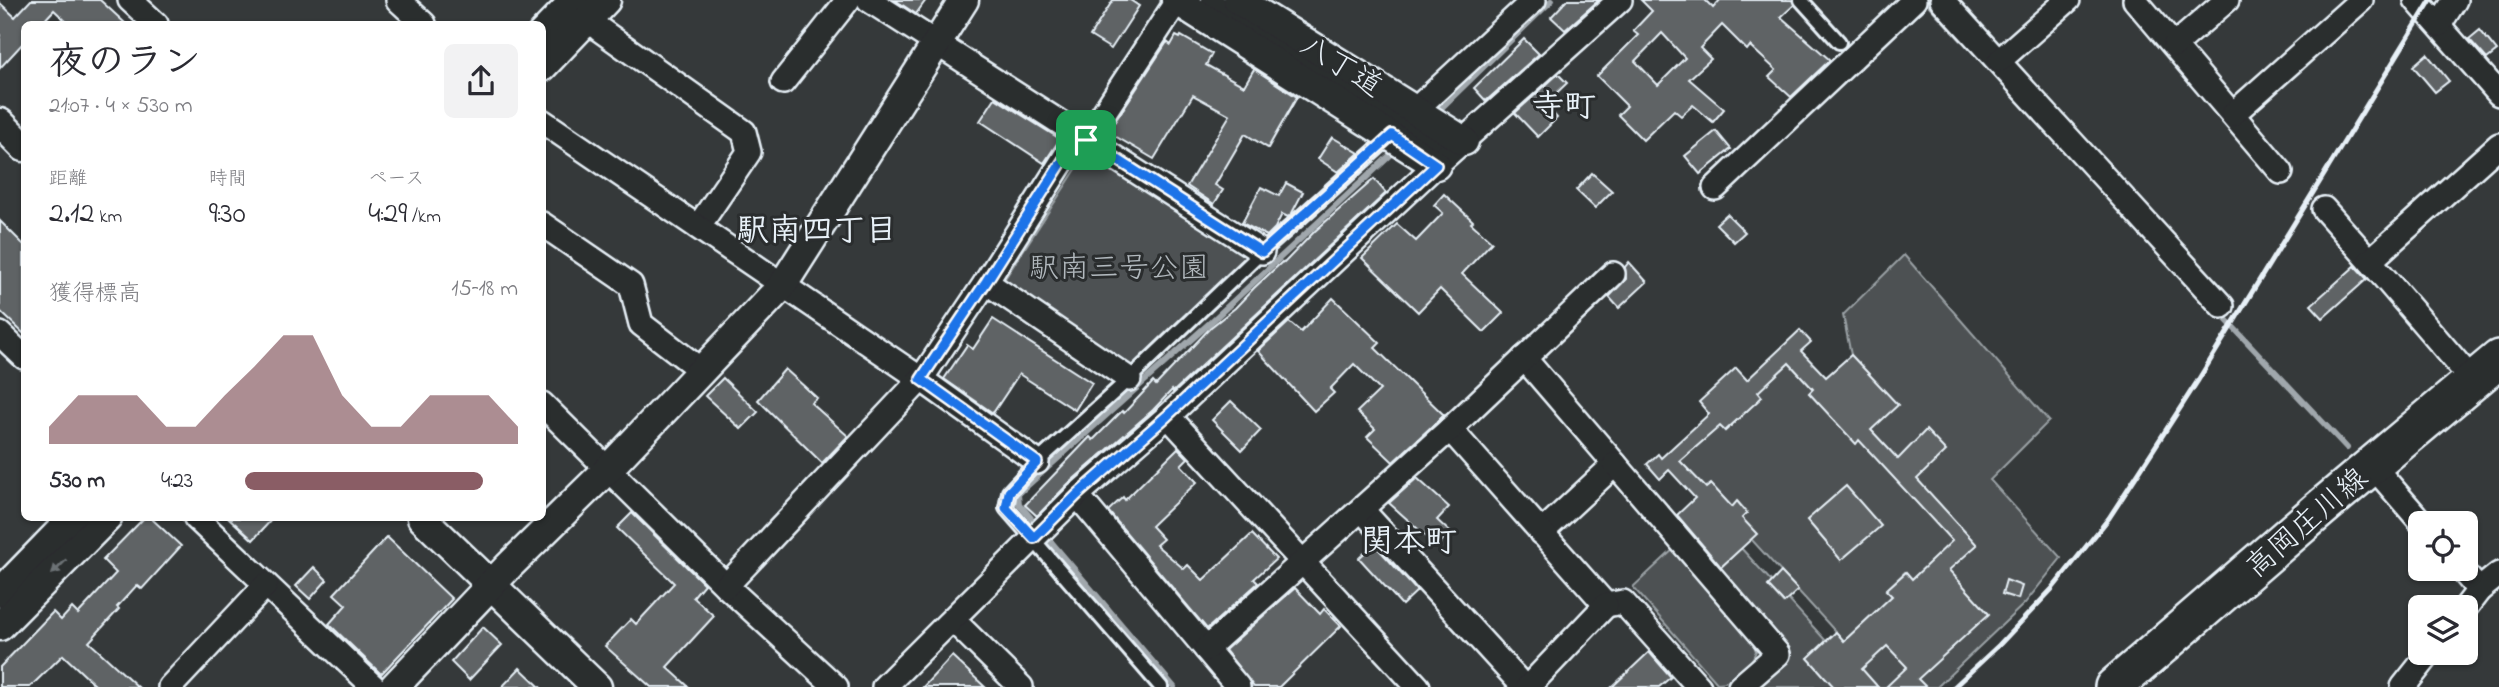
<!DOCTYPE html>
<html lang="ja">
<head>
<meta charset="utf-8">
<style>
  :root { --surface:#fff; --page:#f2f2f3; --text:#2b2b33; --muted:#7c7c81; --accent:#8a5d65 }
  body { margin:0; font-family:"Indie Flower","Klee One",sans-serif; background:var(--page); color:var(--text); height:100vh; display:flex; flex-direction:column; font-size:26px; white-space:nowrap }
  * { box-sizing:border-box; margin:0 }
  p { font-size:23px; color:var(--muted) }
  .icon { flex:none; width:38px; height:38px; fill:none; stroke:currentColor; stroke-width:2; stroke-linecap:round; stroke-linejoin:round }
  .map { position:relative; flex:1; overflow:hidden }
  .drawer { position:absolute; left:21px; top:21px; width:525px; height:500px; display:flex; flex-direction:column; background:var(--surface); border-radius:10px; box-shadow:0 2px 5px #0004 }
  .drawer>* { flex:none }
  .controls { position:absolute; left:2408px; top:511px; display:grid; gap:14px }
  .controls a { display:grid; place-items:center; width:70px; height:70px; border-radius:10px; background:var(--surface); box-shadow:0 2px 5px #0004; font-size:35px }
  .pin { position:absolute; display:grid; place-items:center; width:60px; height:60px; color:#fff; margin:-30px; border-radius:14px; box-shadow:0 4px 10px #0006 }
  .round { display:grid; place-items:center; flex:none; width:74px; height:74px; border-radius:10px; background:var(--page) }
  .head { display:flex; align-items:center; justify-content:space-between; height:119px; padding:0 28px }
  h1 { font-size:38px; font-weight:600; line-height:52px }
  .metrics { display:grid; grid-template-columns:repeat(3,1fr); gap:10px; height:119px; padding:7px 28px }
  .metrics div { display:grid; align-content:center }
  .metrics b { font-size:30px; font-weight:600 }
  .metrics small { font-size:19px; font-weight:400 }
  .metrics p { font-size:19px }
  .chart { height:196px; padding:14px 28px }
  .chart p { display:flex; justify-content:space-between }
  .chart svg { width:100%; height:126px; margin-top:7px; fill:var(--accent); opacity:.7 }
  ul { padding:0 28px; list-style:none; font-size:23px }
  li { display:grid; grid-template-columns:112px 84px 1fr; align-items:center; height:52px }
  li i { height:18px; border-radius:9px; background:var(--accent) }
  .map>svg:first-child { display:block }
  .green { fill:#4d5152; stroke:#9aa1a5; stroke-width:2; fill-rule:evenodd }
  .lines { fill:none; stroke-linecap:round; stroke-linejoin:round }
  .stream { stroke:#a0a7ac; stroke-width:6 }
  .building { fill:#5f6365; stroke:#e8f1f8; stroke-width:2; fill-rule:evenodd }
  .service-casing { stroke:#e8f1f8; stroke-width:18 }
  .pedestrian-casing { stroke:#e8f1f8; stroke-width:23 }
  .minor-casing { stroke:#e8f1f8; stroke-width:28 }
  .tertiary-casing { stroke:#e8f1f8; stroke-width:33 }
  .primary-casing { stroke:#e8f1f8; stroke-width:42 }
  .service { stroke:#2a2d2e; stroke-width:12 }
  .pedestrian { stroke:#2a2d2e; stroke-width:18 }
  .minor { stroke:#2a2d2e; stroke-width:23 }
  .tertiary { stroke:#2a2d2e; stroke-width:28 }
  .primary { stroke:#2a2d2e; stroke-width:37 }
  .rail { stroke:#e8f1f8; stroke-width:5 }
  .oneway { fill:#6c7275 }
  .route-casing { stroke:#fff; stroke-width:14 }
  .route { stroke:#1a73e8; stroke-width:9 }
  .labels { text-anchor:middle; stroke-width:6; stroke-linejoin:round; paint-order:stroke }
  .street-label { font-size:30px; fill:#e8f1f8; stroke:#2a2d2e }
  .park-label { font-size:30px; fill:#b2b9be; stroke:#2a2d2e }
  .neighbourhood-label { font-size:32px; font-weight:bold; fill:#e8f1f8; stroke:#2a2d2e }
</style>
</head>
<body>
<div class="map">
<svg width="2499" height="687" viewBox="0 0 2499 687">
  <rect width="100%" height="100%" fill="#35393a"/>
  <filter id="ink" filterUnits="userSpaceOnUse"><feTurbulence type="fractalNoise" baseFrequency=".0143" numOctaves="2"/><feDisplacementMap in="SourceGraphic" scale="14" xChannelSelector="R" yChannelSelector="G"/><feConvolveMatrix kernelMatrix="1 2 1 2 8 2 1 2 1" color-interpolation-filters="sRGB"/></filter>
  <g filter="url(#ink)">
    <g class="green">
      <polygon points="1088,151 1249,256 1130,374 1002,283"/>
      <polygon points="1904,255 2049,421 1990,480 2061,558 2025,603 1937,687 1750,687 1787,655 1718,570 1741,548 1772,582 1768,586 1783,603 1788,599 1826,641 1808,658 1825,677 1977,545 1871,430 1897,405 1851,355 1843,315"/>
      <path d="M1789 363 1813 389 1809 393 1856 443 1859 440 1956 545 1936 557 1912 579 1905 572 1886 590 1892 596 1844 641 1751 539 1742 518 1747 512 1738 502 1732 507 1711 484 1706 488 1680 461 1720 426 1725 431 1762 397 1758 392ZM1846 487 1880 526 1841 560 1807 520Z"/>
      <path d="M1677 546 1749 633 1756 651C1750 667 1736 683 1717 683L1633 587Z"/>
    </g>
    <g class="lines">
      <g class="stream">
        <polyline points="1926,0 1962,39"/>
        <polyline points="1436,113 1552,0"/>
        <polyline points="2219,312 2347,448"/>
        <polyline points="1174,687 1019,504 1018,494 1213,320 1397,149"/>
      </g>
    </g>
    <g class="building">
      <polygon points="31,0 100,0 126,24 69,24 54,10 41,24 24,24 24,42 0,68 0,3 15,17"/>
      <polygon points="895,0 926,0 916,14"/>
      <polygon points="1113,0 1130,0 1139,6 1111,49 1090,36"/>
      <polygon points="1567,0 1599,0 1565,30 1551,17"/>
      <path d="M1641 0H1705L1713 8 1720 0H1792L1794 5 1781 17 1830 60 1791 97 1769 77 1776 70 1750 46 1747 50 1722 25 1700 48 1711 59 1689 79 1724 109 1713 122 1693 105 1681 116 1674 110 1643 140 1618 115 1627 106 1597 76 1638 35 1633 31 1652 11ZM1662 33 1685 58 1658 85 1635 61Z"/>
      <polygon points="2480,30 2497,51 2487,59 2469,39"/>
      <polygon points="1176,36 1180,38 1181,36 1212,54 1206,65 1244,86 1254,69 1297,97 1268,148 1245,134 1215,185 1223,190 1214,204 1187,186 1230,115 1193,95 1154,159 1108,132 1167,42 1171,45"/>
      <polygon points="1524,39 1539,54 1486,101 1474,88"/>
      <polygon points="2427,54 2449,81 2435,92 2413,66"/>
      <polygon points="1558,74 1567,83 1545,104 1557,118 1538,137 1515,113"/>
      <polygon points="995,98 1060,139 1044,163 980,121"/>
      <polygon points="1716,131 1731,149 1700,174 1685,156"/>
      <polygon points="1332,137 1359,153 1338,172 1318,159"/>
      <polygon points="1592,173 1612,191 1595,208 1576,190"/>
      <polygon points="1374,179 1386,193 1173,392 1172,390 1153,410 1068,484 1037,516 1025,505 1090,437 1093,440 1122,411 1124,413 1153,382 1156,385 1211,327 1235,308 1254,288 1282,262 1284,263 1315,231"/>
      <polygon points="1286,183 1303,192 1292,213 1288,217 1282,214 1275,228 1267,236 1242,223 1261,187 1279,196"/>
      <polygon points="1444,194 1473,221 1471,223 1492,242 1462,274 1503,313 1484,332 1440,289 1418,312 1362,258 1397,224 1416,241 1443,213 1434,205"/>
      <polygon points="1727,214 1745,232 1734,242 1716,224"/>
      <polygon points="0,221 24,245 24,334 0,311"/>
      <polygon points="1629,262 1647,282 1619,308 1609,297 1626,279 1625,267"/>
      <polygon points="2355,266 2367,279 2323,318 2311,305"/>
      <polygon points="1333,298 1380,343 1375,348 1444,415 1393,462 1367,437 1375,429 1357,412 1380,390 1354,364 1330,389 1334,393 1314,411 1258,351 1289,322 1301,332"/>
      <polygon points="993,319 1092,383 1075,410 1019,374 993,413 944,379 967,345 973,349"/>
      <polygon points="1800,330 1811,342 1801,351 1826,377 1851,355 1898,405 1871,430 1898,459 1926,430 1946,451 1917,479 1977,545 1949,570 1989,614 1918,679 1926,687 1886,687 1907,667 1887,646 1862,669 1878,687 1834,687 1808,658 1836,632 1844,641 1892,596 1886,590 1906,572 1912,579 1952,541 1859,440 1856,444 1809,393 1813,389 1789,363 1758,392 1762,397 1725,431 1720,426 1680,461 1706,488 1711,484 1732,507 1737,501 1747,513 1742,518 1757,534 1721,567 1677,515 1695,498 1669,470 1660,479 1647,464 1658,454 1661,458 1709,414 1699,402 1736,368 1747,380"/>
      <polygon points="785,369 817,398 811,403 848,436 822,463 758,400"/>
      <polygon points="723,378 758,412 741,429 705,396"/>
      <polygon points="1231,401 1261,430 1242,450 1212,420"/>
      <polygon points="1178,448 1188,458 1181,465 1197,482 1151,526 1163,539 1156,545 1184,569 1188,565 1203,580 1252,534 1276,559 1254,579 1258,583 1207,629 1108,511 1123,497 1125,500"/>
      <polygon points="1417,478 1449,507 1437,520 1450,532 1437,546 1389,503"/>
      <polygon points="1846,486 1881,526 1841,560 1807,520"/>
      <polygon points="632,513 704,584 693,597 714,616 667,667 689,687 651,687 605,646 631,619 636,624 674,583 617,528"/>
      <polygon points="144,518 151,518 181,546 142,589 137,585 117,607 119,609 89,642 138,687 97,687 63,655 30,687 0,687 0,667 53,612 61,620 72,608 78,614 116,573 103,560"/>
      <polygon points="229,518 273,518 253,540"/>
      <polygon points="387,537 452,599 381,674 329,624 346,605 334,594"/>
      <polygon points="1374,544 1417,591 1402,605 1359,558"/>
      <polygon points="314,567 327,580 310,599 296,586"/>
      <polygon points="1781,572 1798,590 1784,603 1768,586"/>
      <polygon points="2006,580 2022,586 2018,599 2002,594"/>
      <polygon points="1295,588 1320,614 1324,609 1341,626 1279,687 1254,687 1225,650"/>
      <polygon points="483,627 502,645 469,680 451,662"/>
      <polygon points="1649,652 1671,677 1659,687 1612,687"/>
      <polygon points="952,656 985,687 923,687"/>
      <polygon points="520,668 540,687 502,687"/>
    </g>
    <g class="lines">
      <g class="service-casing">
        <g id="service">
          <polyline points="1801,0 1839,42"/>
          <polyline points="1161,687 1006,508 1009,492 1037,462 1129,379 1262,252 1391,136"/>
        </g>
      </g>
      <g class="pedestrian-casing">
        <polyline id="pedestrian" points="1211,0 1448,154"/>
      </g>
      <g class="minor-casing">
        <g id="minor">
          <polyline points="130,0 156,24"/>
          <polyline points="398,0 424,24"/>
          <polyline points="869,0 1262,252"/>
          <polyline points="1942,0 2222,306"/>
          <polyline points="2135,0 2281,172"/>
          <polyline points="2416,0 2499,94"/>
          <polyline points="580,6 599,29 744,132 749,152 698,227"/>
          <polyline points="2439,25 2455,0"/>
          <polyline points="2175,45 2227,0"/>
          <polyline points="2000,60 2068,0"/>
          <polyline points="783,82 848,0"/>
          <polyline points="1416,109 1534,0"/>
          <polyline points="2233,114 2361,0"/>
          <polyline points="542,121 921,379 1037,462"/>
          <polyline points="1086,140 1177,1"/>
          <polyline points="1715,188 1914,0"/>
          <polyline points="2324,209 2370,261"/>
          <polyline points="542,224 631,285 641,324 702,371"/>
          <polyline points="986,282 1129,379"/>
          <polyline points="0,334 24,357"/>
          <polyline points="1524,358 1615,464 1541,533"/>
          <polyline points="2473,381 2370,261 2499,145"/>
          <polyline points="542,404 726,586 836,687"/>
          <polyline points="1168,416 1418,687"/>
          <polyline points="1450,429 1606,605 1623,602 1699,687"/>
          <polyline points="1615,464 1778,654 1740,687"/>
          <polyline points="2372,465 2422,523"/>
          <polyline points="1077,495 1238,687"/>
          <polyline points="1362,510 1524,687"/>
          <polyline points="196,518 374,687"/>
          <polyline points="2461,569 2479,590"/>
          <polyline points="726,586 921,379 986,282 1079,135"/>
          <polyline points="2466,607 2479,590 2499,574"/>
          <polyline points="953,620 1021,687"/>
          <polyline points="1206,649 1450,429 1613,274"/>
          <polyline points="170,687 266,585"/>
          <polyline points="884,687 1077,495 1168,416 1436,165 1620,0"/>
          <polyline points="1528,687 1606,605"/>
          <polyline points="2403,687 2430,653"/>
        </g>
      </g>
      <g class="tertiary-casing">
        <g id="tertiary">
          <polyline points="1176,0 1436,165"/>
          <polyline points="1238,0 1464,141"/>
          <polyline points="542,34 575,0"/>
          <polyline points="542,67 606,0"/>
          <polyline points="0,123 24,147"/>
          <polyline points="422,518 597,687"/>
          <polyline points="0,593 73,518"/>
          <polyline points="0,626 107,518"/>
          <polyline points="394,687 508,567 609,468 782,286 964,0"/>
        </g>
      </g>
      <g class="primary-casing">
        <polyline id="primary" points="2114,687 2320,509 2499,359"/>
      </g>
      <use href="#service" class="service"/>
      <use href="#pedestrian" class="pedestrian"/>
      <use href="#minor" class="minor"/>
      <use href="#tertiary" class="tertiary"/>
      <use href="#primary" class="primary"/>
      <polyline class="rail" points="1954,687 1999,645 2052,589 2109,518 2197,382 2431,0"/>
    </g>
    <defs><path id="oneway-solid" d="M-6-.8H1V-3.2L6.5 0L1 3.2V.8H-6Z" transform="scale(1.75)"/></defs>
    <use class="oneway" href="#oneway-solid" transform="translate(59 567) rotate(135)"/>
  </g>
  <g class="lines" filter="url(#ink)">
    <g class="route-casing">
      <polygon id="route" points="1079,135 1262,252 1392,135 1436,165 1167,416 1077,495 1034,538 1006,508 1009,492 1037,462 921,379 986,282"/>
    </g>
    <use href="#route" class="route"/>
  </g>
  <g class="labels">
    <g class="street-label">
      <text transform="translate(1342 65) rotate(32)" y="10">八丁道</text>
      <text transform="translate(2306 522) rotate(-41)" y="10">高岡庄川線</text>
    </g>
    <g class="park-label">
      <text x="1119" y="277">駅南三号公園</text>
    </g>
    <g class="neighbourhood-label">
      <text x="1564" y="116">寺町</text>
      <text x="817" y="240">駅南四丁目</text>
      <text x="1409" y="551">関本町</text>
    </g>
  </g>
</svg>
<div class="controls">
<a><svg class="icon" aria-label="locate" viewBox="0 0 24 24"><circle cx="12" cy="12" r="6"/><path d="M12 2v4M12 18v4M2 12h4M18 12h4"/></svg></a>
<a><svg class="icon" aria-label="layers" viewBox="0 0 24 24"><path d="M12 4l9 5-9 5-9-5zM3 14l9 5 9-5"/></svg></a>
</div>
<div class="pin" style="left:1086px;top:140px;background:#1e9e55"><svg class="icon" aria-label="arrive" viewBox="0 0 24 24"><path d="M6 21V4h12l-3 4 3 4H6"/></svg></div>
<section class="drawer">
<div class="head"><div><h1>夜のラン</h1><p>21:07 · 4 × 530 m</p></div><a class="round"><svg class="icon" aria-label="share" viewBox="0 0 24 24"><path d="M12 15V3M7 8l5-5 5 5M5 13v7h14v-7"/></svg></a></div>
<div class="metrics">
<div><p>距離</p><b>2.12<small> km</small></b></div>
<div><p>時間</p><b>9:30</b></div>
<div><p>ペース</p><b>4:29<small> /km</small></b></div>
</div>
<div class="chart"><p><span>獲得標高</span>15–18 m</p>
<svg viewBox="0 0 160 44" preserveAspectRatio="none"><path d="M0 44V38L10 27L20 27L30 27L40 38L50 38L60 27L70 17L80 6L90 6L100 27L110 38L120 38L130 27L140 27L150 27L160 38V44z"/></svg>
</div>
<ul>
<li><b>530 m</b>4:23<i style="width:87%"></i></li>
</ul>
</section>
</div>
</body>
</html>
